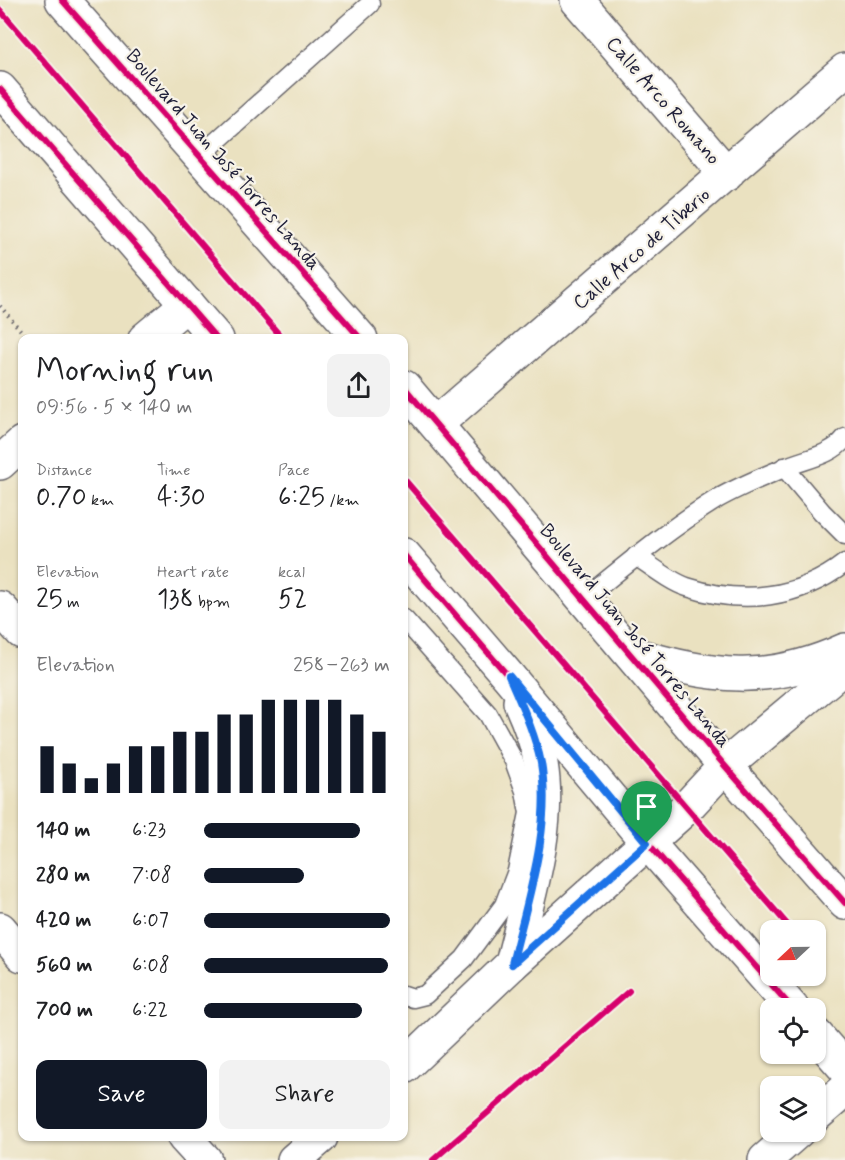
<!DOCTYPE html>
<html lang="en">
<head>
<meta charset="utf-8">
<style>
  :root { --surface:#fff; --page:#f2f2f2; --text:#202124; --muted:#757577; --accent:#111827 }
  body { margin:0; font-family:Mynerve,sans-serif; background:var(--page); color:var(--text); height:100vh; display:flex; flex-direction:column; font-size:22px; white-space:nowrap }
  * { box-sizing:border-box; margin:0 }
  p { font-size:20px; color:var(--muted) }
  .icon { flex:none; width:33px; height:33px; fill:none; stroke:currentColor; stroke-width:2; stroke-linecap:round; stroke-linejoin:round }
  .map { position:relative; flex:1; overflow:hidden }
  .side { position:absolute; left:18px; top:334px; width:390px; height:807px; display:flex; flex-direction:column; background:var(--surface); border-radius:12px; box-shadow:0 2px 4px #0004 }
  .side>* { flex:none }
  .needle { width:39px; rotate:248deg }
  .tools { position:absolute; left:760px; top:920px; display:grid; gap:12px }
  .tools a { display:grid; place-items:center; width:66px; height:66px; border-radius:12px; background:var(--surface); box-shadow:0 2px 4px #0004; font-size:30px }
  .pin { position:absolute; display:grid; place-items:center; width:51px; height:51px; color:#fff; margin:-62px -26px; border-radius:50% 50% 50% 0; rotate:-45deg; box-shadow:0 0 6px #0007 }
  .pin .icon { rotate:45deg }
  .round { display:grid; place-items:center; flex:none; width:63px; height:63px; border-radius:12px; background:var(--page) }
  .headline { display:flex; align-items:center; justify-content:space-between; height:102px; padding:0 18px }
  h1 { font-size:33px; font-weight:600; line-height:45px }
  .metrics { display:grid; grid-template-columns:repeat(3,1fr); gap:9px; height:102px; padding:6px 18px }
  .metrics div { display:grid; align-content:center }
  .metrics b { font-size:26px; font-weight:600 }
  .metrics small { font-size:16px; font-weight:400 }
  .metrics p { font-size:16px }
  .chart { height:168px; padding:12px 18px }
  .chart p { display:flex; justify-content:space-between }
  .chart svg { width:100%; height:108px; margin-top:6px; stroke:var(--accent); stroke-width:6 }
  .cta { display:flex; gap:12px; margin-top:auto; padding:12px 18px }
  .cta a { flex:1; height:69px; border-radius:12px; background:var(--accent); color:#fff; font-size:24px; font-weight:600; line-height:69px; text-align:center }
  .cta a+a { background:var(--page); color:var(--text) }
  ul { padding:0 18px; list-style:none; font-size:20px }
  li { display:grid; grid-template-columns:96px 72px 1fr; align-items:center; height:45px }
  li i { height:15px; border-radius:8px; background:var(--accent) }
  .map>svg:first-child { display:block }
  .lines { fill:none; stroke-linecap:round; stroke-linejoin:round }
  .service-casing { stroke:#68656a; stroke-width:21 }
  .minor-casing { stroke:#68656a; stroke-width:36 }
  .primary-casing { stroke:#68656a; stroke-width:36 }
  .path { stroke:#68656a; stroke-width:4; stroke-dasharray:1.5 4.5; stroke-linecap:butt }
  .service { stroke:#fff; stroke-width:18 }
  .minor { stroke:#fff; stroke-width:33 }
  .primary { stroke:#fff; stroke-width:33 }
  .cycleway-casing { stroke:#f7f3e8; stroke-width:10 }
  .cycleway { stroke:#d6006c; stroke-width:6 }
  .route-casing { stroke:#fff; stroke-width:12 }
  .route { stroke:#1a73e8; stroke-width:8 }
  .labels { text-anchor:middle; stroke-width:4.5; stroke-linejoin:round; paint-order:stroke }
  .street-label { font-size:20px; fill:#22223b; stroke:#f7f3e8 }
</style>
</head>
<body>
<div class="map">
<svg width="845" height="1160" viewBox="0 0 845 1160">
  <rect width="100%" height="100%" fill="#f7f3e8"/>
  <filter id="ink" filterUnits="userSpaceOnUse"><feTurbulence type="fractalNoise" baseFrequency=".0167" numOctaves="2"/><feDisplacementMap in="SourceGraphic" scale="12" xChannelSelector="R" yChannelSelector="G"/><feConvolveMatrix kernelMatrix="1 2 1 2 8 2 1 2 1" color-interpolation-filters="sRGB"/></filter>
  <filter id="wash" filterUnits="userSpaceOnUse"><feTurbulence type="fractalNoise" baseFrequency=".008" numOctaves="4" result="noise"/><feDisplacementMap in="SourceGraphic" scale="24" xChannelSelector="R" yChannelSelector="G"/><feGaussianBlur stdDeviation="1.35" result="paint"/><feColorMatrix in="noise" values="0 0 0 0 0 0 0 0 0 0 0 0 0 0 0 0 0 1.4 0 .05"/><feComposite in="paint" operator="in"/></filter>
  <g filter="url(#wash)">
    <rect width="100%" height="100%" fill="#eae1c0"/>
  </g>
  <g filter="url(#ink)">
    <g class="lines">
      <g class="service-casing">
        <g id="service">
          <polyline points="200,156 370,4"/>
          <polyline points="784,467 822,512 845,535"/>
          <path d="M636 556C651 566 671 582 687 587 742 605 799 599 845 563"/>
          <path d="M585 598C627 564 670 528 717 499 738 487 762 477 784 468 803 459 832 456 845 438"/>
          <polyline points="404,619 488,714 514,761 525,791 529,813 517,871 504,905 464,959 425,995 413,998 404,995"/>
        </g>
      </g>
      <g class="minor-casing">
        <g id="minor">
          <polyline points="577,0 727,174"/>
          <polyline points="145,339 187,304"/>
          <polyline points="436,424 845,70"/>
          <polyline points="0,463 22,443"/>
          <polyline points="0,608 22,632"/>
          <polyline points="0,929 22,955"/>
          <polyline points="184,1137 205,1160"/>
        </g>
      </g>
      <g class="primary-casing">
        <g id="primary">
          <polyline points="62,0 361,339"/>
          <polyline points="0,89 217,339"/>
          <polyline points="404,387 725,766 845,903"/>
          <polyline points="404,555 509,677 647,842 792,1008"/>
          <path d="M632 654C713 677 766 686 845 650"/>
          <path d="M512 964C527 901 552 828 541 764 537 743 529 722 520 702"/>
          <polyline points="816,1035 845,1068"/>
          <polyline points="404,1067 512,964 686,808 725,766 845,666"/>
          <polyline points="816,1115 845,1090"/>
          <polyline points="294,1160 321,1137"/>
          <polyline points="765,1160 798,1131"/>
        </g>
      </g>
      <polyline class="path" points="0,306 28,339"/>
      <use href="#service" class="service"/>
      <use href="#minor" class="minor"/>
      <use href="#primary" class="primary"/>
      <g class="cycleway-casing">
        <g id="cycleway">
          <polyline points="62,0 361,339"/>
          <polyline points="0,10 283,339"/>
          <polyline points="0,89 217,339"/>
          <polyline points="404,387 725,766 845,903"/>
          <polyline points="404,479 792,930"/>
          <polyline points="404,555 509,677 647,842 792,1008"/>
          <polyline points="433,1160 629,991"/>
        </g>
      </g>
      <use href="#cycleway" class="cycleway"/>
    </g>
  </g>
  <g class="lines" filter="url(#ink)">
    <g class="route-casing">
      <path id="route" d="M509 676 647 843 512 964C527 901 552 828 541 763 535 733 521 704 509 676Z"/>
    </g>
    <use href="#route" class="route"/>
  </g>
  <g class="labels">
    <g class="street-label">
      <text transform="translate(664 100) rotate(49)" y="7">Calle Arco Romano</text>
      <text transform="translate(224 159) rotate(49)" y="7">Boulevard Juan José Torres Landa</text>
      <text transform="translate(641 248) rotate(-41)" y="7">Calle Arco de Tiberio</text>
      <text transform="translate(636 635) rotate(50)" y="7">Boulevard Juan José Torres Landa</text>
    </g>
  </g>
</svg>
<div class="tools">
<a><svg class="needle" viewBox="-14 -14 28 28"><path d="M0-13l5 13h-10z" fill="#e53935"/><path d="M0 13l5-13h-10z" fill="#757577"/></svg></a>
<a><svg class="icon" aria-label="locate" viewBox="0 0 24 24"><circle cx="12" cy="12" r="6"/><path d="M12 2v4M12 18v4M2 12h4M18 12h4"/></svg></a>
<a><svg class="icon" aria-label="layers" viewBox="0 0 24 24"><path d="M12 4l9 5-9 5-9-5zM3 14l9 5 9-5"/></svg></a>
</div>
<div class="pin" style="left:647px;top:843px;background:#1e9e55"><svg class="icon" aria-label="arrive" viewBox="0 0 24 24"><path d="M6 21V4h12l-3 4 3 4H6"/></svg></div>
<section class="side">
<div class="headline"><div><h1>Morning run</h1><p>09:56 · 5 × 140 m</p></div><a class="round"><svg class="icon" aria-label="share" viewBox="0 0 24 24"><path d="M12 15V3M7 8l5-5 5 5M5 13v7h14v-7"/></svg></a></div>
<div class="metrics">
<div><p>Distance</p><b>0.70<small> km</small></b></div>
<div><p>Time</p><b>4:30</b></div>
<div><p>Pace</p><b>6:25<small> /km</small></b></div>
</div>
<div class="metrics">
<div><p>Elevation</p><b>25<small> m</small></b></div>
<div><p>Heart rate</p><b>138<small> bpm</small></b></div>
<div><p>kcal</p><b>52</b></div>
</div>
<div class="chart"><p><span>Elevation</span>258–263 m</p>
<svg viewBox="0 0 160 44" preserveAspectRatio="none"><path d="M5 44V25M15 44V32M25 44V38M35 44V32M45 44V25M55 44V25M65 44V19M75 44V19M85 44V12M95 44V12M105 44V6M115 44V6M125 44V6M135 44V6M145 44V12M155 44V19"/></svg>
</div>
<ul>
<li><b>140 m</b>6:23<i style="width:84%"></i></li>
<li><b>280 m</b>7:08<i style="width:54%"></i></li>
<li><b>420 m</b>6:07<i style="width:100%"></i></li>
<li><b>560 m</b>6:08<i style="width:99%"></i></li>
<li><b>700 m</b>6:22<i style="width:85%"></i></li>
</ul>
<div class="cta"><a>Save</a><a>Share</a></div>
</section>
</div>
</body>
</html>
